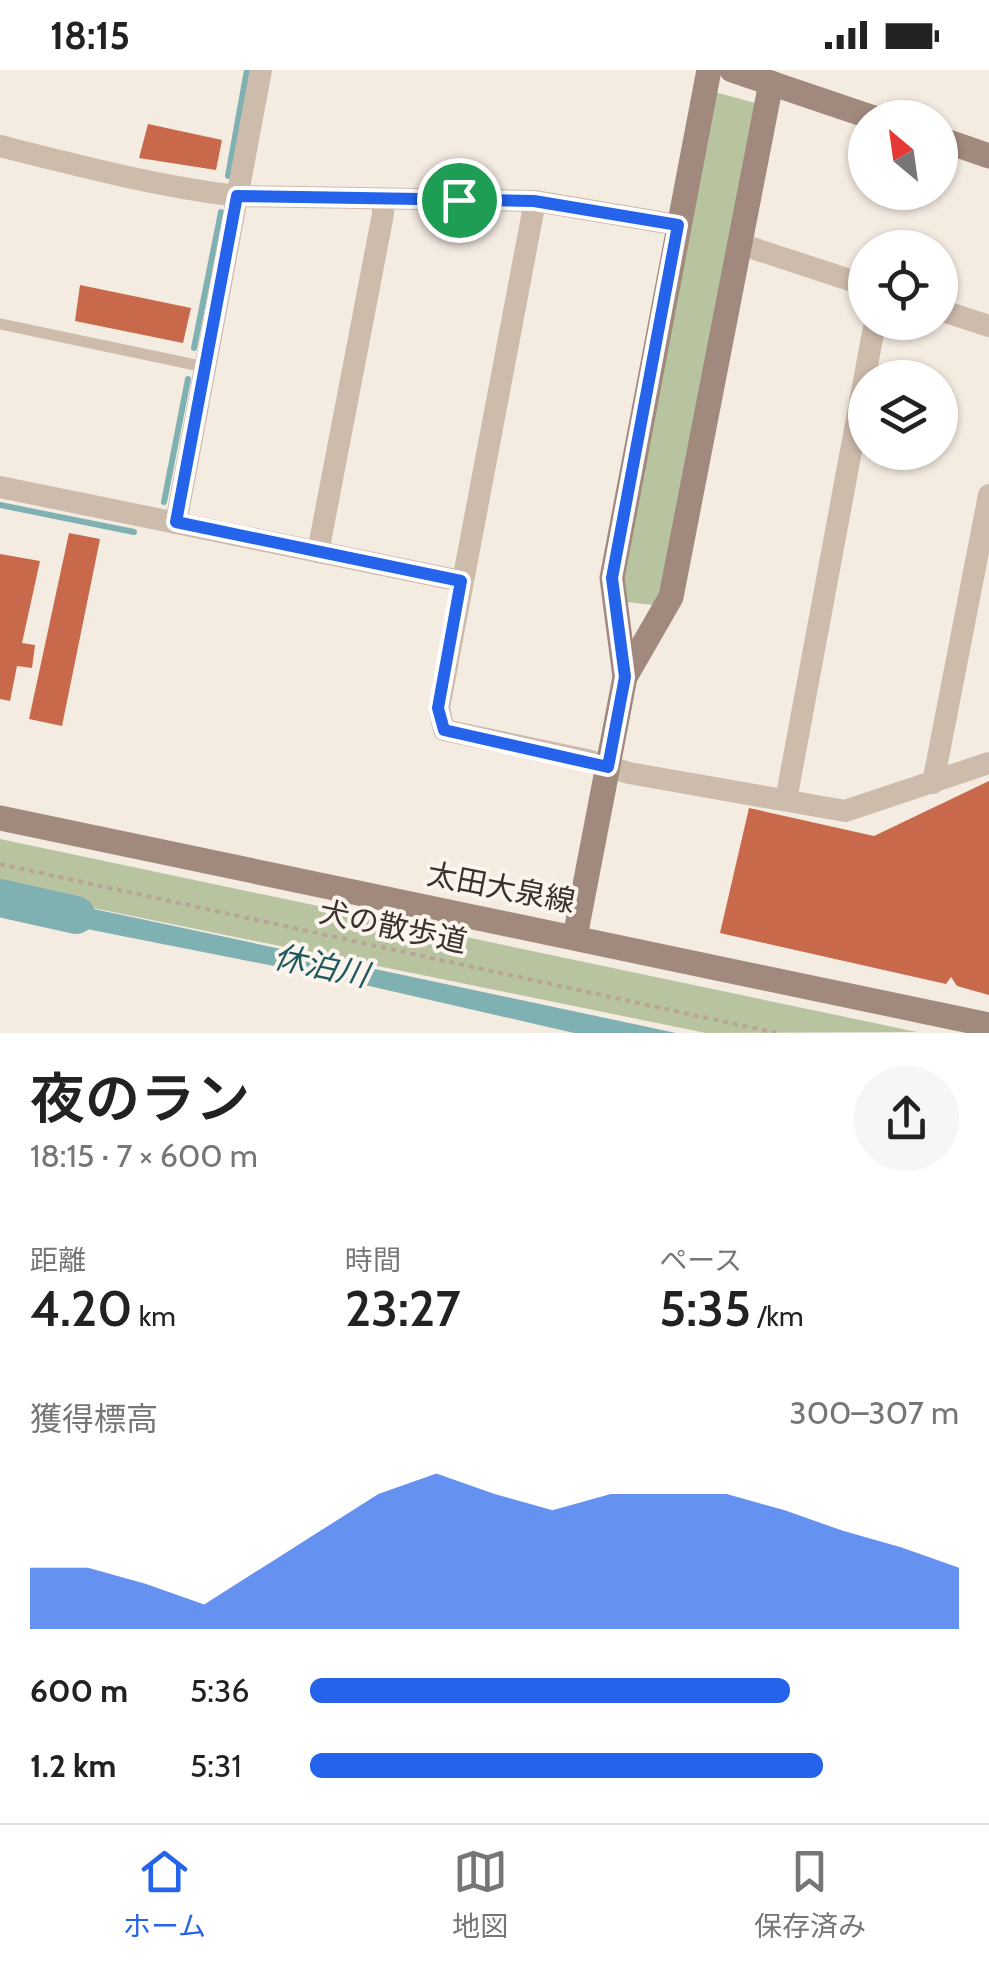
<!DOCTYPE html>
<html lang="ja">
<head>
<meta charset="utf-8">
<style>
  :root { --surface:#fff; --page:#f6f6f6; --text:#222; --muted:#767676; --line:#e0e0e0; --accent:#2563eb }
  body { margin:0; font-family:Cabin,"Noto Sans JP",sans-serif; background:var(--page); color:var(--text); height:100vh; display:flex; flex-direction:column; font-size:38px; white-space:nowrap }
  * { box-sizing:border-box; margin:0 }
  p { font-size:32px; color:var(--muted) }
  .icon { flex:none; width:55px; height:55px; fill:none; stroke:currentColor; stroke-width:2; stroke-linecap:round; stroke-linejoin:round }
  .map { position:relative; height:963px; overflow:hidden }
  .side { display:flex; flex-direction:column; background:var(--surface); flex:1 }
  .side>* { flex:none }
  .needle { width:65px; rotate:331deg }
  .tools { position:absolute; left:848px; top:30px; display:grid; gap:20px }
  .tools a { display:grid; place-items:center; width:110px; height:110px; border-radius:50%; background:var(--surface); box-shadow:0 2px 8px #0004; font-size:50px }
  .pin { position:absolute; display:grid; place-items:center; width:85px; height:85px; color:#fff; margin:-42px; border:5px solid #fff; border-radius:50%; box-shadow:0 2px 10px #0007 }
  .round { display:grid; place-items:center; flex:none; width:105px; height:105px; border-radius:52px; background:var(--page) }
  .head { display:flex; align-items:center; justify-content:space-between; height:170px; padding:0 30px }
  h1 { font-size:55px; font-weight:600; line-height:75px }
  .stats { display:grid; grid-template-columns:repeat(3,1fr); gap:15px; height:170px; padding:10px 30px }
  .stats div { display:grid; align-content:center }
  .stats b { font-size:50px; font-weight:600 }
  .stats small { font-size:28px; font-weight:400 }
  .stats p { font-size:28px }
  .chart { height:280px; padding:20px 30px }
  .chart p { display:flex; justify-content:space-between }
  .chart svg { width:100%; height:180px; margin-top:10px; fill:var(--accent); opacity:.7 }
  ul { padding:0 30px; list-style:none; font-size:32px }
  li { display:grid; grid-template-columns:160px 120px 1fr; align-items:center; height:75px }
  li i { height:25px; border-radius:12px; background:var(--accent) }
  .status { display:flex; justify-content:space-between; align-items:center; height:70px; padding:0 50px; background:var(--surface); direction:ltr }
  .status svg { height:28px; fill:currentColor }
  .menu { display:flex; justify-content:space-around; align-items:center; height:140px; border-top:2px solid var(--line); background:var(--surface); font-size:28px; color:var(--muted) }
  .menu a { display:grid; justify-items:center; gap:5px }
  .menu .current { color:var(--accent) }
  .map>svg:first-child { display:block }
  .green { fill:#b8c4a0 }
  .water { fill:#7fb0b2 }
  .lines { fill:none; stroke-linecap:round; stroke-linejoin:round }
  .stream { stroke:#7fb0b2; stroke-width:6 }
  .river { stroke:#7fb0b2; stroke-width:38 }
  .building { fill:#c8694b }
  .path { stroke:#b9a596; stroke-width:4; stroke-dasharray:5 5; stroke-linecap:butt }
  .lane { stroke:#cdbbac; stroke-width:11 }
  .street { stroke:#cdbbac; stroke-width:22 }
  .secondary { stroke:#a18a7d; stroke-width:25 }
  .route-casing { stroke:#fff; stroke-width:20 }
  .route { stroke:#2563eb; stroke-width:12 }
  .labels { text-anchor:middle; stroke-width:8; stroke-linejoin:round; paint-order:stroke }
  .street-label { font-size:30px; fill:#3b302b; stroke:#fbf5ee }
  .water-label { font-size:32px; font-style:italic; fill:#1f5a5e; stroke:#fbf5ee }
</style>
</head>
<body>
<div class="status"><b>18:15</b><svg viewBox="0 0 49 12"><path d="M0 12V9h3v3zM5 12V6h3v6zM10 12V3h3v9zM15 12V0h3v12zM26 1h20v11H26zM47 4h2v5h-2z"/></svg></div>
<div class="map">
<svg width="989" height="963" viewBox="0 0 989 963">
  <rect width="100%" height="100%" fill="#f4ebe1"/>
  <g class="green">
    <polygon points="711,21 759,34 671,493 654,535 626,532 621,509"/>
    <polygon points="0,769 917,962 706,963 0,819"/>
  </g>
  <polygon class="water" points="28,825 676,963 574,963 330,907 21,846"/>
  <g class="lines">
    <g class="stream">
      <polyline points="228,106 247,0"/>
      <polyline points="194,278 221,142"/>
      <polyline points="164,432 188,309"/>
      <polyline points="0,435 134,462"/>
    </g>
    <polyline class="river" points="0,828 76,845"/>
  </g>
  <g class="building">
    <polygon points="148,54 222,70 216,100 139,88"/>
    <polygon points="80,215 191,238 183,273 75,251"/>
    <polygon points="69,463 100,469 62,656 29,649"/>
    <polygon points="0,484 40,491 22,573 35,575 32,598 17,596 10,631 0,629"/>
    <polygon points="989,711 989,925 957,916 951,907 946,914 720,863 749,738 874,766"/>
  </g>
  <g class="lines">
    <polyline class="path" points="0,794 776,963"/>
    <polyline class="lane" points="0,254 205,297"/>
    <g class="street">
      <path d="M0 76C79 96 156 116 237 126L535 131 678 155"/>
      <polyline points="535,131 439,638 444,660 587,690 629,703 845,741 989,693"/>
      <polyline points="740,174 865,215"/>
      <polyline points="940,240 989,256"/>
      <polyline points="0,417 461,511"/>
      <polyline points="176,453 261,0"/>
      <polyline points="318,482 383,144 383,130"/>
      <polyline points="933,713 989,425"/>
      <polyline points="786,730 875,252"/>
    </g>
    <g class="secondary">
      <polyline points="732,0 874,48"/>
      <polyline points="940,69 989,86"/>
      <polyline points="625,607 671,527 771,13"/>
      <polyline points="0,748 989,955"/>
      <polyline points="575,867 625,607 612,508 709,0"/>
    </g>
  </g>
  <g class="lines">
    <g class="route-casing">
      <polygon id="route" points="237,126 534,131 678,155 612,508 625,607 608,697 444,660 438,638 461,511 176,452"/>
    </g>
    <use href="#route" class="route"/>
  </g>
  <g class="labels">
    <g class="street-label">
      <text transform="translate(501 818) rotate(11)" y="10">太田大泉線</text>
      <text transform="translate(393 857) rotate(12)" y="10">犬の散歩道</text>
    </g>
    <g class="water-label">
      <text transform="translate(321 896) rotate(12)" y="11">休泊川</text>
    </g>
  </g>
</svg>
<div class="tools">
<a><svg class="needle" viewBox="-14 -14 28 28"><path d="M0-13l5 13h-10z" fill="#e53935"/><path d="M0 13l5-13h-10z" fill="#767676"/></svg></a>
<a><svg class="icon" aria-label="locate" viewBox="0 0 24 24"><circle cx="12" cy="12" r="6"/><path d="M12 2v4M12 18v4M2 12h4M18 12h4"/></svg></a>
<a><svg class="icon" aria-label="layers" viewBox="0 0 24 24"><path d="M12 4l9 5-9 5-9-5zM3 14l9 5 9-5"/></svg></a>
</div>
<div class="pin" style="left:459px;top:130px;background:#1e9e55"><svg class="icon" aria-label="arrive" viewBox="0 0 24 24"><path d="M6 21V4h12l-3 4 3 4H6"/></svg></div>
</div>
<section class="side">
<div class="head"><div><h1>夜のラン</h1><p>18:15 · 7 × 600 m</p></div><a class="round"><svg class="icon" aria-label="share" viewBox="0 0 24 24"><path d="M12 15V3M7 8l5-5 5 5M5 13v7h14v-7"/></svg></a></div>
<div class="stats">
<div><p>距離</p><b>4.20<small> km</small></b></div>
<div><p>時間</p><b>23:27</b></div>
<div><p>ペース</p><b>5:35<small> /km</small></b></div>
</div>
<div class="chart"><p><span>獲得標高</span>300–307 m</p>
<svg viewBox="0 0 160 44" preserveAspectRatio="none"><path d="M0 44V29L10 29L20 33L30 38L40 29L50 20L60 11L70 6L80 11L90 15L100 11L110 11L120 11L130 15L140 20L150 24L160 29V44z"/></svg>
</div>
<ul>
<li><b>600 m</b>5:36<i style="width:74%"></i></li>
<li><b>1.2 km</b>5:31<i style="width:79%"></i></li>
</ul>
</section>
<nav class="menu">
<a class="current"><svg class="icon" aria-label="home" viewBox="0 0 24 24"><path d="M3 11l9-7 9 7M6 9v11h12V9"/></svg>ホーム</a>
<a><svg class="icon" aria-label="map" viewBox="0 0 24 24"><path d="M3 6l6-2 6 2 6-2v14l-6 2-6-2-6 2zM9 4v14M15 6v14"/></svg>地図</a>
<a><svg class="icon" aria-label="saved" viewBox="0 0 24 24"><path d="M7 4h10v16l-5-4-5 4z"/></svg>保存済み</a>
</nav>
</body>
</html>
